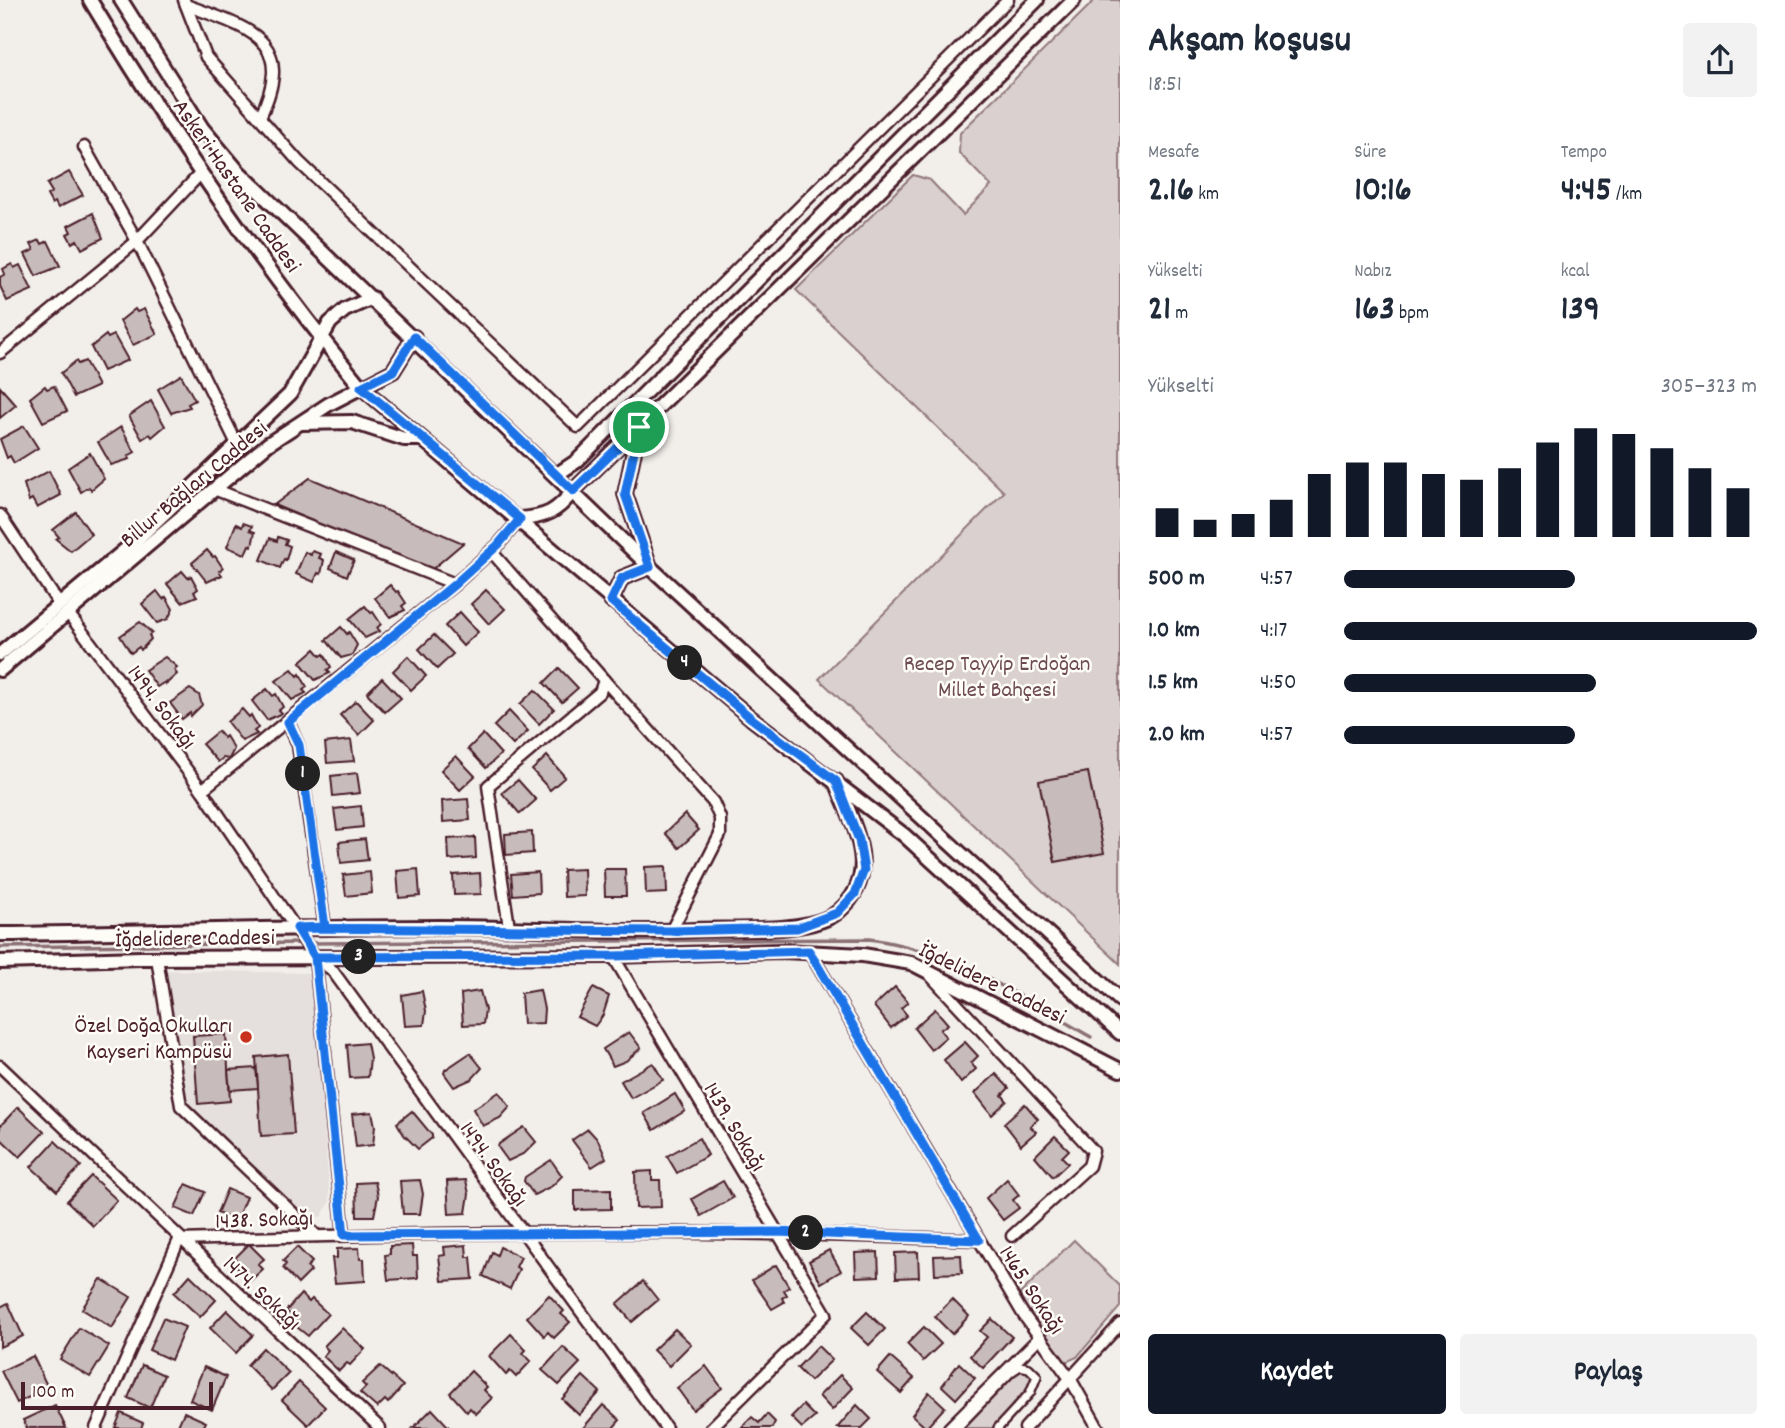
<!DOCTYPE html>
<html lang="tr">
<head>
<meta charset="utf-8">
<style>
  :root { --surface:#fff; --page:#f2f2f3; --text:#1f2937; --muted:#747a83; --accent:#111827 }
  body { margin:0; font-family:Dekko,sans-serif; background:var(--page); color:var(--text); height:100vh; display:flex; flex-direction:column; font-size:26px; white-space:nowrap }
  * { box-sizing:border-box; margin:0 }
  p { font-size:23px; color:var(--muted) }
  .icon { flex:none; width:38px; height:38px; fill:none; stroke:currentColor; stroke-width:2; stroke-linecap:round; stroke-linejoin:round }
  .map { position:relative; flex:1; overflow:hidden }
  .sheet { display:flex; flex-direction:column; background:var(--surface); width:665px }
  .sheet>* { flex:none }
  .scale { position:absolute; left:21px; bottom:18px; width:192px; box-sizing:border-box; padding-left:7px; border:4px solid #4a1f2b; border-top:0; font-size:19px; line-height:24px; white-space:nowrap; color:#4a1f2b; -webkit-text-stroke:5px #fdfcf7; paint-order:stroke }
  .pin { position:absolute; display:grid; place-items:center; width:60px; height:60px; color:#fff; margin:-30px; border:4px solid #fff; border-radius:50%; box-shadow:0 2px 7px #0007 }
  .km { position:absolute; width:35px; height:35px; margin:-18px; border-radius:50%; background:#222; color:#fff; font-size:19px; line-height:35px; text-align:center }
  .round { display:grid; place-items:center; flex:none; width:74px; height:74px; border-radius:7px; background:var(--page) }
  .overview { display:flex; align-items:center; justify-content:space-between; height:119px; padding:0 28px }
  h1 { font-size:38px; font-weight:800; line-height:52px }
  .figures { display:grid; grid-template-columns:repeat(3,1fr); gap:10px; height:119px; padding:7px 28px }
  .figures div { display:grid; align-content:center }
  .figures b { font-size:35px; font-weight:800 }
  .figures small { font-size:19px; font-weight:400 }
  .figures p { font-size:19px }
  .chart { height:196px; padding:14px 28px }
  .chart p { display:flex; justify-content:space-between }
  .chart svg { width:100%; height:126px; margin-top:7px; stroke:var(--accent); stroke-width:6 }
  .cta { display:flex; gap:14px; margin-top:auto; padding:14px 28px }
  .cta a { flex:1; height:80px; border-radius:7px; background:var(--accent); color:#fff; font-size:28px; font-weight:800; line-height:80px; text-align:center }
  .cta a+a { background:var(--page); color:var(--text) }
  ul { padding:0 28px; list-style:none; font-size:23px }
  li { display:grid; grid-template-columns:112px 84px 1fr; align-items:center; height:52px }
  li i { height:18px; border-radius:9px; background:var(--accent) }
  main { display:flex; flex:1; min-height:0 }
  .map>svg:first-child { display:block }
  .built { fill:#e5dfdd }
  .green { fill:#d9d0cf; stroke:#92787d; stroke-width:2 }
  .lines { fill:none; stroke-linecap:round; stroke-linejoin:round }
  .stream { stroke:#8b6f75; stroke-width:3.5 }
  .building { fill:#c8bbbb; stroke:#4a1f2b; stroke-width:2 }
  .pedestrian-casing { stroke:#4a1f2b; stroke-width:12 }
  .minor-casing { stroke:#4a1f2b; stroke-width:15 }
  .tertiary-casing { stroke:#4a1f2b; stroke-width:18 }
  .pedestrian { stroke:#fdfcf7; stroke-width:7 }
  .minor { stroke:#fdfcf7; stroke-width:10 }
  .tertiary { stroke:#fdfcf7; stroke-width:12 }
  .route-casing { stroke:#fff; stroke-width:14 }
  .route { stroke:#1a73e8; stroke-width:9 }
  .poi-dot { fill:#c8321e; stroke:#fdfcf7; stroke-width:2.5 }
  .labels { text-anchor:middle; stroke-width:5; stroke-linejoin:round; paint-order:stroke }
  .street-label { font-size:23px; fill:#4a1f2b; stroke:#fdfcf7 }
  .park-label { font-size:23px; fill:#6e4b54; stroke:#fdfcf7 }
  .poi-label { font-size:23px; fill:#4a1f2b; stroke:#fdfcf7; text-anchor:end }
</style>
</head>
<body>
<main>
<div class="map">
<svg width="1120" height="1428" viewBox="0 0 1120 1428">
  <rect width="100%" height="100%" fill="#f2efeb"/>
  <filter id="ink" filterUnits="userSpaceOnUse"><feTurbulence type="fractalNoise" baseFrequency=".0143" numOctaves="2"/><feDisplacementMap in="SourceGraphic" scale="14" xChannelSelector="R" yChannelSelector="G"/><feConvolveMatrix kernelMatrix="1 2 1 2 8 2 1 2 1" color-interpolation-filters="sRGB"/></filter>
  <g filter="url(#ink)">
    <polygon class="built" points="164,970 313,973 330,1202 321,1217 307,1217 185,1102"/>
    <g class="green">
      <polygon points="1095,0 1120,0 1120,964 819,679 1004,492 796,290 913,175 930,180 963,215 991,186 959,153 960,133"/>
      <polygon points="1074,1240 1120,1286 1120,1307 1077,1357 1068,1361 1061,1360 1018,1296"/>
      <polygon points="1020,1366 1037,1376 1034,1386 998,1428 957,1428"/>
    </g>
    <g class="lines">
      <g class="stream">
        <path d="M310 943 869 939C953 950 1019 996 1091 1037"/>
        <polyline points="0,947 302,943"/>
      </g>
    </g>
    <g class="building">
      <polygon points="69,172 83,195 58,208 55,202 52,204 47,195 52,192 47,184"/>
      <polygon points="93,213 103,238 82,249 77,240 72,243 67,234 71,232 68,226"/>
      <polygon points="40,240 42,244 48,241 60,266 36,276 25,254 34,250 31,244"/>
      <polygon points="12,264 14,268 20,265 32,290 7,301 0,286 0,277 5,274 3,269"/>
      <polygon points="135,309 137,312 144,309 157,334 133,345 120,321"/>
      <polygon points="106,335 108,338 114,335 128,360 103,371 91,347"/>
      <polygon points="76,361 78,364 85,361 98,386 74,397 61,373"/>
      <polygon points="181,375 195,400 188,404 190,407 171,413 158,389"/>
      <polygon points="45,386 47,389 54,386 67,411 43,422 30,398"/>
      <polygon points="0,387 16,405 0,418"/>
      <polygon points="151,401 165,426 152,437 150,434 142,439 129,416"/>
      <polygon points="24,426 38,448 14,463 10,456 7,458 0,439"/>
      <polygon points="121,427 135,452 128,456 130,459 111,465 98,442"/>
      <polygon points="90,453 104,479 91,490 89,487 81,492 68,468"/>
      <polygon points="49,471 61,495 37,508 32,499 29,501 24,484"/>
      <polygon points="310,478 463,543 430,571 274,505"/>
      <polygon points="76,512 91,534 71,551 56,539 59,537 53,530"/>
      <polygon points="243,523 252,526 250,530 255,532 252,546 249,545 245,554 227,547 236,524 242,527"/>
      <polygon points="278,537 287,540 285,544 290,546 286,560 284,559 280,568 261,560 270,538 277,541"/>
      <polygon points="207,550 213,557 215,556 223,568 219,571 222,575 207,582 192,563"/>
      <polygon points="312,551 321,554 319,558 324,560 321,574 318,573 314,582 296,574 305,552 311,555"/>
      <polygon points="336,552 354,560 347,576 330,568"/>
      <polygon points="182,571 188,578 191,576 198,589 194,592 197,596 182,602 167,584"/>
      <polygon points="390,585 396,592 398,591 406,603 402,606 405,610 390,617 375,598"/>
      <polygon points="486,590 505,609 489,624 471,604"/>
      <polygon points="157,591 163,599 166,597 173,609 168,619 157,623 142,604"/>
      <polygon points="365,606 371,613 373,612 381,624 377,628 380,631 365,638 349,619"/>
      <polygon points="460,612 478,632 463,646 445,626"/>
      <polygon points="140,622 152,633 149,635 151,639 141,650 139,647 131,653 120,636"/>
      <polygon points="341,627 347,634 349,632 357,645 352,655 341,658 326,640"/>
      <polygon points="434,635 453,654 437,669 419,649"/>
      <polygon points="315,649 321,656 324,654 331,667 327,670 330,673 315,680 300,662"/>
      <polygon points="408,656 426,676 411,690 393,671"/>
      <polygon points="165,657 177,667 174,670 177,674 166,684 165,682 157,687 145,670"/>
      <polygon points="559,668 578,688 562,702 544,683"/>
      <polygon points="292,669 298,676 300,674 307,687 303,690 306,693 292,700 276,681"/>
      <polygon points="382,678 401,698 385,712 367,693"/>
      <polygon points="190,689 199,695 202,705 191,716 190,713 182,719 170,703"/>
      <polygon points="267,689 273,696 276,694 283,707 279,710 282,713 267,720 252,701"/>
      <polygon points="535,690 554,709 539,724 520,704"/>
      <polygon points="356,701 374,720 359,735 340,715"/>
      <polygon points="242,709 249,717 251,715 258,728 254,731 257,734 242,741 227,722"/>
      <polygon points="509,711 528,731 513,745 494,726"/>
      <polygon points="218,731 224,738 226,736 234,749 229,759 223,758 218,762 202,744"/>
      <polygon points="483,734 501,754 486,768 468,749"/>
      <polygon points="351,740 354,761 327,763 325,743"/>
      <polygon points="456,756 475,776 460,790 441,770"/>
      <polygon points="547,756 565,777 550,790 532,770"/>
      <polygon points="1088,772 1104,853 1055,862 1039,781"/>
      <polygon points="357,773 360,793 333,796 331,776"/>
      <polygon points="518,780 536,800 520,814 502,793"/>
      <polygon points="468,799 470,820 443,822 442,801"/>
      <polygon points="361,806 363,827 337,830 334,809"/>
      <polygon points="685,814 699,830 679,848 665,833"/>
      <polygon points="532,832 533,853 506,855 505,834"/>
      <polygon points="475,837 476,858 449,860 448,839"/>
      <polygon points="365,839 368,860 341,863 339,842"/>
      <polygon points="666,866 667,893 646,894 645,867"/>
      <polygon points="418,869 420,896 399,898 397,871"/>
      <polygon points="584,869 585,896 564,897 563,870"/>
      <polygon points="604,869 625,869 626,896 605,896"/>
      <polygon points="370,872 372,893 346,896 343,875"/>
      <polygon points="538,872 539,893 513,895 511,874"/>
      <polygon points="480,873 481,894 454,895 453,875"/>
      <polygon points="895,987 908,1002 901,1008 907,1015 891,1028 874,1006"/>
      <polygon points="593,988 609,996 603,1015 595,1026 577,1017"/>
      <polygon points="540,990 544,1009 543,1023 523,1024 521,993"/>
      <polygon points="422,991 426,1011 424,1025 405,1026 402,995"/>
      <polygon points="480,991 485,1010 483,1024 463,1025 461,994"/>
      <polygon points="935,1009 948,1024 940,1030 946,1037 931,1050 914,1028"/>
      <polygon points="629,1032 641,1048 626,1061 613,1066 603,1049"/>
      <polygon points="226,1034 230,1101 198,1104 193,1036"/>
      <polygon points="965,1042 978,1056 971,1063 976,1069 961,1083 944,1060"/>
      <polygon points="367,1043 370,1058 368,1077 350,1078 347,1045"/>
      <polygon points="470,1053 482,1068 472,1079 454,1087 444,1073 445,1070"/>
      <polygon points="288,1054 294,1134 261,1136 256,1057"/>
      <polygon points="653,1063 663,1080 631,1098 621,1081"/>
      <polygon points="256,1068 258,1088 230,1090 228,1070"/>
      <polygon points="996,1074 1009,1088 1002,1095 1007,1101 992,1115 975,1093"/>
      <polygon points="499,1092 510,1107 500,1118 483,1126 473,1109"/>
      <polygon points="675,1094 685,1111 654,1130 644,1113"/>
      <polygon points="1025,1104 1038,1119 1030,1126 1036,1132 1021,1145 1004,1123"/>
      <polygon points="18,1107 44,1132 20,1157 0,1138 0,1126"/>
      <polygon points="412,1111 432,1135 432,1138 418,1149 404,1135 397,1123"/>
      <polygon points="372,1112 375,1126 373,1145 356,1147 352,1114"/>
      <polygon points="524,1127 536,1142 525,1153 508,1161 498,1147 499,1144"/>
      <polygon points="588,1129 598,1140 606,1158 592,1167 572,1140"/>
      <polygon points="1055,1136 1069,1150 1062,1157 1068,1163 1053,1177 1035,1156"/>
      <polygon points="699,1138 708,1155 677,1173 667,1156"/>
      <polygon points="55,1141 81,1166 57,1191 31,1167"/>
      <polygon points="551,1160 562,1176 552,1186 534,1195 524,1181 525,1177"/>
      <polygon points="652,1171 652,1180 660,1180 661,1207 636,1208 635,1172"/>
      <polygon points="91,1176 117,1200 93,1226 67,1201"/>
      <polygon points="1007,1179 1019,1195 1013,1200 1019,1208 1003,1220 986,1198"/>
      <polygon points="420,1180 423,1194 420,1214 403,1214 400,1181"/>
      <polygon points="466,1180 469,1194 466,1213 449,1214 447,1181"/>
      <polygon points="723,1181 733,1198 701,1216 692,1199"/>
      <polygon points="375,1182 378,1196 374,1216 357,1216 356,1183"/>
      <polygon points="186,1184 205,1192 194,1216 175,1208"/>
      <polygon points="227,1189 246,1197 236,1221 217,1213"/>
      <polygon points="611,1189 611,1209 575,1210 575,1190"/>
      <polygon points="249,1244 264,1259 258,1264 263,1269 250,1281 235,1265 238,1262 235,1258"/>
      <polygon points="412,1245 413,1256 417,1256 418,1278 388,1280 385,1255 390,1254 390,1246"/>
      <polygon points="466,1245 467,1257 471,1257 473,1279 442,1281 439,1256 445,1255 444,1247"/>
      <polygon points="297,1247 312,1262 307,1267 311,1271 298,1284 283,1268 286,1264 283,1261"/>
      <polygon points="500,1247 521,1257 516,1267 519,1269 510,1289 483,1276 492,1252 497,1255"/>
      <polygon points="359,1248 360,1259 364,1259 365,1281 335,1283 332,1258 337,1258 337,1249"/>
      <polygon points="829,1250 841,1271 821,1283 809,1261"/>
      <polygon points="878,1252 879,1276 856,1277 855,1253"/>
      <polygon points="918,1252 919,1277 896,1278 895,1253"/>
      <polygon points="961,1255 962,1273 935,1274 934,1256"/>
      <polygon points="776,1265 789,1287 784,1290 787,1295 782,1298 784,1302 772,1309 752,1280"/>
      <polygon points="190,1275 216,1300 200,1317 174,1293"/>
      <polygon points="101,1279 131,1297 112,1328 82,1309"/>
      <polygon points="643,1281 658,1300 632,1322 617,1304"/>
      <polygon points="301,1294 309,1302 312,1299 328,1314 308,1336 288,1320 292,1316 286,1311"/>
      <polygon points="549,1295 564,1311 561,1314 570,1322 554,1338 548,1332 544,1336 527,1317"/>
      <polygon points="952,1299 969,1316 952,1334 935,1317"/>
      <polygon points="8,1303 23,1336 0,1347 0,1307"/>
      <polygon points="227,1310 253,1335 236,1353 210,1328"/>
      <polygon points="867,1312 885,1329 869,1345 851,1328"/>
      <polygon points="163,1318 185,1327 171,1360 149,1350"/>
      <polygon points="992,1319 1012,1337 983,1368 970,1356 987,1337 980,1331"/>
      <polygon points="924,1327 941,1344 923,1361 907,1344"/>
      <polygon points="79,1328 109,1346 90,1377 60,1359"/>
      <polygon points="342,1328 365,1349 350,1365 347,1363 339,1371 323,1356 328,1350 324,1346"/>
      <polygon points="675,1329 691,1344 669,1366 653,1350"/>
      <polygon points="511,1334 526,1350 523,1353 531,1361 516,1377 510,1371 506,1375 489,1356"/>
      <polygon points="818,1346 832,1360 810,1381 797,1368"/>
      <polygon points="563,1347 580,1363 559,1385 542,1370"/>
      <polygon points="263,1348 289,1373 272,1390 247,1365"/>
      <polygon points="33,1356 48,1388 17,1403 1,1371"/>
      <polygon points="890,1357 914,1378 901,1393 877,1372"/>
      <polygon points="959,1363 975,1378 956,1399 942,1386"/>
      <polygon points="142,1365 164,1375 150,1408 128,1398"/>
      <polygon points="380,1366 403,1386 388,1403 385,1400 377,1408 360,1393 366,1387 362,1383"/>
      <polygon points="706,1366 722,1388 693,1410 677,1388"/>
      <polygon points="204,1367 226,1377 212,1410 190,1400"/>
      <polygon points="471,1371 487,1387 484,1390 492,1398 476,1414 470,1408 467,1412 450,1393"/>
      <polygon points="840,1375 853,1388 832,1410 819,1396"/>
      <polygon points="583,1376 600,1392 579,1415 562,1399"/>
      <polygon points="299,1382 325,1407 308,1425 282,1400"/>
      <polygon points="929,1392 945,1407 926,1428 912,1415"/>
      <polygon points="55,1405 66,1428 27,1428 23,1420"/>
      <polygon points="603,1405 620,1420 613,1428 583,1428"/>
      <polygon points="803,1405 815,1417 802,1428 791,1417"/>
      <polygon points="857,1405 871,1419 862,1428 837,1428"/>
      <polygon points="432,1409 448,1426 445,1428 413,1428"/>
      <polygon points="184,1412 206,1422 203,1428 177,1428"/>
      <polygon points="121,1413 143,1423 141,1428 115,1428"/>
      <polygon points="767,1414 775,1422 772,1428 741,1428 752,1417 759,1423"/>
    </g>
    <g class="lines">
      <g class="pedestrian-casing">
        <polyline id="pedestrian" points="957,1428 1011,1372 1020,1366 1029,1368 1037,1376 1030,1393 998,1428"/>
      </g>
      <g class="minor-casing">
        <g id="minor">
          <polyline points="184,0 206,57 299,162 578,427 1008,0"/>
          <path d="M186 5C250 29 297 39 260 117"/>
          <polyline points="84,147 137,241 237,444"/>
          <polyline points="0,353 137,241 201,173"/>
          <polyline points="214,489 455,584"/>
          <polyline points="0,515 59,604"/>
          <polyline points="491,551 604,680 600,692 488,786 509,927"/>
          <polyline points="68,613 202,790 315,957 344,1235"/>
          <polyline points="604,680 713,802 720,818 720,835 671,931"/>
          <polyline points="288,722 298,745 325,927"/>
          <polyline points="202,790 455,584 498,545 520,519"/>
          <polyline points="809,951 1023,1314 1071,1380 1098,1428"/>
          <polyline points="613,956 826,1314 711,1428"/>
          <polyline points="315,957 332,970 666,1428"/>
          <polyline points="157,958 181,1106 317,1236"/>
          <polyline points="931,976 1093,1151 1089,1166 1012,1236"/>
          <polyline points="0,1066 380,1428"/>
          <path d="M179 1240C447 1231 711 1229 979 1240"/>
          <polyline points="96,1428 179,1240"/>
          <polyline points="949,1428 1040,1337"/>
          <polyline points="1025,1428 1120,1324"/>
        </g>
      </g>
      <g class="tertiary-casing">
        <g id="tertiary">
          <path d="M90 0C171 135 261 265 361 387L751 718 904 835 1120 1033"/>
          <polyline points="121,0 202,128 238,171 650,567 1120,1000"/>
          <polyline points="302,423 352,422 404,439 422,439"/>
          <polyline points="556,475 577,461 1037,0"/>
          <path d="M520 519C546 517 557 512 573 491L1074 0"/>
          <polyline points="611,601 622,578 650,567 625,494 639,427"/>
          <polyline points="0,654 131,545 290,394 330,323 345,310 372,298"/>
          <polyline points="0,670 268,444 329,404 393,371 414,337"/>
          <path d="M0 934C147 932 293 927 440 927 524 927 609 934 694 930 730 928 812 935 839 911 883 873 853 826 836 781"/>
          <polyline points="0,962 141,958 613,956 783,951 863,955 911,963 1120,1070"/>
        </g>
      </g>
      <use href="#pedestrian" class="pedestrian"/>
      <use href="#minor" class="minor"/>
      <use href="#tertiary" class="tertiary"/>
    </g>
  </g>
  <g class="lines" filter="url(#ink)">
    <g class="route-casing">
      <polyline id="route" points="639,427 573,491 414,337 393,371 361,387 520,519 498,545 455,584 288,722 299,745 325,927 297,928 315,957 344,1235 776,1232 979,1240 809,951 613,956 315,957 297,928 671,931 797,928 837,913 855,894 864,870 859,840 836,781 751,718 611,601 622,578 650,567 625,494 639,427"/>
    </g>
    <use href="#route" class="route"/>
  </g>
  <circle class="poi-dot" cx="246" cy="1037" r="7"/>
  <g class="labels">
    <g class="street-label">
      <text transform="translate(238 185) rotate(55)" y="8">Askeri Hastane Caddesi</text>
      <text transform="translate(193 483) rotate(-40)" y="8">Billur Bağları Caddesi</text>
      <text transform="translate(163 706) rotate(53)" y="8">1494. Sokağı</text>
      <text transform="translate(195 937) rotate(-1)" y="8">İğdelidere Caddesi</text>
      <text transform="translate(993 982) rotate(26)" y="8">İğdelidere Caddesi</text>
      <text transform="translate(736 1126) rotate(59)" y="8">1439. Sokağı</text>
      <text transform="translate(495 1163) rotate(54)" y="8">1494. Sokağı</text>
      <text transform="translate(264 1218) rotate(-2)" y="8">1438. Sokağı</text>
      <text transform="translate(1033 1289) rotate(57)" y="8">1465. Sokağı</text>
      <text transform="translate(263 1292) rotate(43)" y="8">1474. Sokağı</text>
    </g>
    <g class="park-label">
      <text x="997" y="670">Recep Tayyip Erdoğan<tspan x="997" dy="26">Millet Bahçesi</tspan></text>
    </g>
    <g class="poi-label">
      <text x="232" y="1032">Özel Doğa Okulları<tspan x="232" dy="26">Kayseri Kampüsü</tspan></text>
    </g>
  </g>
</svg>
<div class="scale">100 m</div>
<div class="pin" style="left:639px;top:427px;background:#1e9e55"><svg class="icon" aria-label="arrive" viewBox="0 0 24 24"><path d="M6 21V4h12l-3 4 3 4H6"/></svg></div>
<b class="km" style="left:303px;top:774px">1</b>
<b class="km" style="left:806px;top:1233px">2</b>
<b class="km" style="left:359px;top:957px">3</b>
<b class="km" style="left:685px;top:663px">4</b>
</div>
<section class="sheet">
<div class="overview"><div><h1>Akşam koşusu</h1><p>18:51</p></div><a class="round"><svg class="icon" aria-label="share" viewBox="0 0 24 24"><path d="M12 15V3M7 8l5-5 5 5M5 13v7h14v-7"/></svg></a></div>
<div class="figures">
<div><p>Mesafe</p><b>2.16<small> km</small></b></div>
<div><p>Süre</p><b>10:16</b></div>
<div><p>Tempo</p><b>4:45<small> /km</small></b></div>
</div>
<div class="figures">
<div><p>Yükselti</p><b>21<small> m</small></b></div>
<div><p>Nabız</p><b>163<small> bpm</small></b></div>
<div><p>kcal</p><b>139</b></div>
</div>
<div class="chart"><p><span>Yükselti</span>305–323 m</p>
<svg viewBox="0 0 160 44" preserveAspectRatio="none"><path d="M5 44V34M15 44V38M25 44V36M35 44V31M45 44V22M55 44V18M65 44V18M75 44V22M85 44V24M95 44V20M105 44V11M115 44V6M125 44V8M135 44V13M145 44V20M155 44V27"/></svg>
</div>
<ul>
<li><b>500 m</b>4:57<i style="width:56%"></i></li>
<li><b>1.0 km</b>4:17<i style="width:100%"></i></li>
<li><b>1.5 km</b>4:50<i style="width:61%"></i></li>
<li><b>2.0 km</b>4:57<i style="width:56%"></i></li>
</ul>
<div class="cta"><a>Kaydet</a><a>Paylaş</a></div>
</section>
</main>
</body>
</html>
